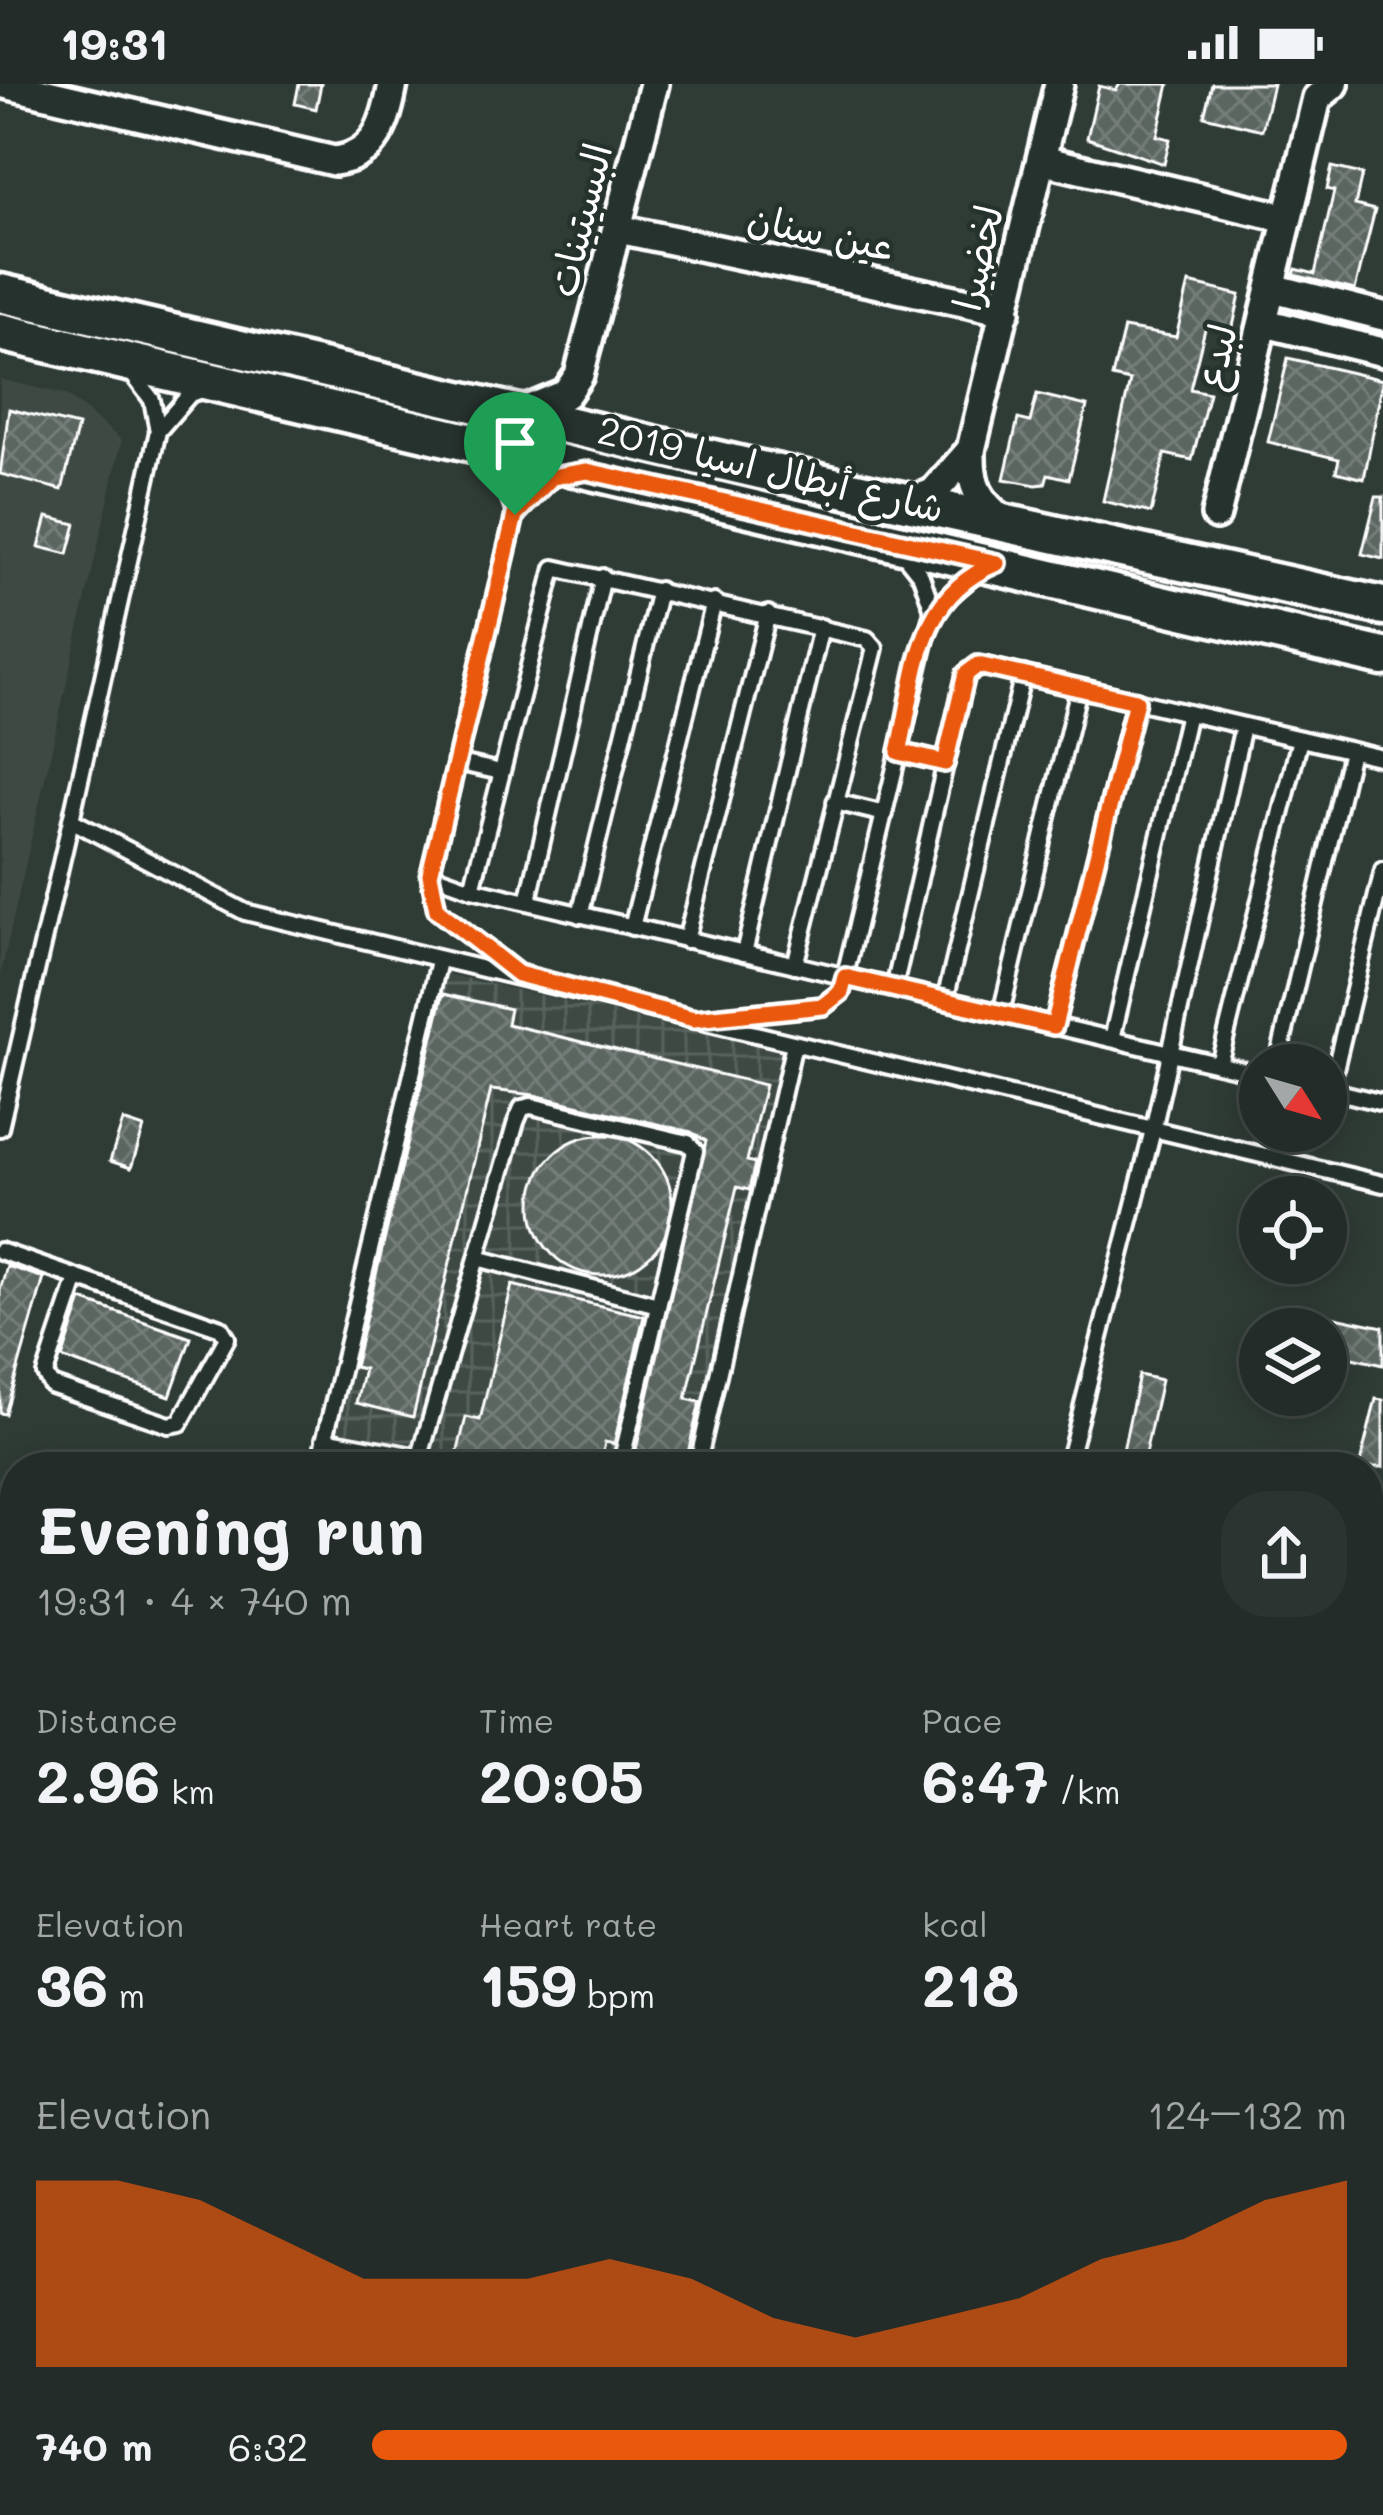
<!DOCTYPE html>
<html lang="en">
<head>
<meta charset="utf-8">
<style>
  :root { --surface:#232c28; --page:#2b3430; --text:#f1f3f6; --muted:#a3a7a8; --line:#404845; --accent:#ea580c }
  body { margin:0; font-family:Mali,"Playpen Sans Arabic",sans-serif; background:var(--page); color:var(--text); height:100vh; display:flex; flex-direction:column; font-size:45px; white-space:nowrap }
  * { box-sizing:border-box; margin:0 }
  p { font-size:39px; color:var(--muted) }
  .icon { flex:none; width:66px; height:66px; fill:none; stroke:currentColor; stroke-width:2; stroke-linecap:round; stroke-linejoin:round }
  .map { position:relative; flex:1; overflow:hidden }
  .panel { position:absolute; left:0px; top:1368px; width:1383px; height:1065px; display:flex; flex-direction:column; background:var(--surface); border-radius:48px 48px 0 0; box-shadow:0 6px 30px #0003,0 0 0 3px var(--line) }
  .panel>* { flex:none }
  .needle { width:78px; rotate:127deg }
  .buttons { position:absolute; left:1239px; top:960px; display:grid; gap:24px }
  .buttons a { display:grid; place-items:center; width:108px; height:108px; border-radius:50%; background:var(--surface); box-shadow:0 6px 30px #0003,0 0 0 3px var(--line); font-size:60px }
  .pin { position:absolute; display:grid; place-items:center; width:102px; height:102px; color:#fff; margin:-123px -51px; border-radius:50% 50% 50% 0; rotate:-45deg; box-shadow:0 0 12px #0007 }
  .pin .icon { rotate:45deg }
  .round { display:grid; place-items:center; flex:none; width:126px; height:126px; border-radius:48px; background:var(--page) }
  .headline { display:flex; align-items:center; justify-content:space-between; height:204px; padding:0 36px }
  h1 { font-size:66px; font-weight:700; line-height:90px }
  .figures { display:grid; grid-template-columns:repeat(3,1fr); gap:18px; height:204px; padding:12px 36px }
  .figures div { display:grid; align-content:center }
  .figures b { font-size:60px; font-weight:700 }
  .figures small { font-size:33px; font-weight:400 }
  .figures p { font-size:33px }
  .chart { height:336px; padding:24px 36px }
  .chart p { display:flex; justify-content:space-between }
  .chart svg { width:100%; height:216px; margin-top:12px; fill:var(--accent); opacity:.7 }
  ul { padding:0 36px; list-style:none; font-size:39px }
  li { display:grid; grid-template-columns:192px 144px 1fr; align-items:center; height:90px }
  li i { height:30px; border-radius:15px; background:var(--accent) }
  .status { display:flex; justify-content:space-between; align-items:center; height:84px; padding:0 60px; background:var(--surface); direction:ltr }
  .status svg { height:33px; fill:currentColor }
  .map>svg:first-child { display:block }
  .built { fill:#3c4842 }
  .industrial { fill:url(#industrial-grid) }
  .building { fill:url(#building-cross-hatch); stroke:#fff; stroke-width:3 }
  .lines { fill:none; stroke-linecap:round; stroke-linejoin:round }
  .service-casing { stroke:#fff; stroke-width:22 }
  .minor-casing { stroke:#fff; stroke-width:36 }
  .tertiary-casing { stroke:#fff; stroke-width:42 }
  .secondary-casing { stroke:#fff; stroke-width:45 }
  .service { stroke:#26332d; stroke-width:14 }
  .minor { stroke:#26332d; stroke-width:27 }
  .tertiary { stroke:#26332d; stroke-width:33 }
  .secondary { stroke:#26332d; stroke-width:36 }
  .route-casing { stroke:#fff; stroke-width:24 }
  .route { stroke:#ea580c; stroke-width:15 }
  .labels { text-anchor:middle; stroke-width:9; stroke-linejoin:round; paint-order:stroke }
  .street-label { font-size:39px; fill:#fff; stroke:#26332d }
</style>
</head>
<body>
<div class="status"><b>19:31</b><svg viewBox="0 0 49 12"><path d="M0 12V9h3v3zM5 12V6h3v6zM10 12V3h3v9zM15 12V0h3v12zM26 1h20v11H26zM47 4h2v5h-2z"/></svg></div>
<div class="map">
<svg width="1383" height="2431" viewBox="0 0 1383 2431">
  <defs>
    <pattern id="industrial-grid" width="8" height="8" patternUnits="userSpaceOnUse" patternTransform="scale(3)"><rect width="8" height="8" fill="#3c4842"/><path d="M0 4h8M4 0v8" fill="none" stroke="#59635e"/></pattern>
    <pattern id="building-cross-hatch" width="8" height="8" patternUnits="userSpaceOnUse" patternTransform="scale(3)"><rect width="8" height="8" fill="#5b6661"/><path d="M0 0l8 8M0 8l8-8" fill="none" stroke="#747d79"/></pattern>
  </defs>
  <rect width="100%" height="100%" fill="#2f3b35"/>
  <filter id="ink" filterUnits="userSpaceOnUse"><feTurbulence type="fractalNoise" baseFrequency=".00833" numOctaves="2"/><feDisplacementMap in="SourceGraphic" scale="24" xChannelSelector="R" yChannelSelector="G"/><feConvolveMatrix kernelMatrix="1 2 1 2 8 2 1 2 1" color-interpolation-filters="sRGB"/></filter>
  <g filter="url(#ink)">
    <polygon class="built" points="0,295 67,311 122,356 0,893"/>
    <polygon class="industrial" points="447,890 785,967 687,1383 328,1383"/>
    <g class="building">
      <polygon points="299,0 321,0 316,25 295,20"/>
      <polygon points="1120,0 1169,0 1157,52 1170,55 1164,80 1087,54 1099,2 1116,6"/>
      <polygon points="1212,0 1273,0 1262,46 1204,32"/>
      <polygon points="1332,83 1362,90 1355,121 1375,126 1355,206 1294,191 1296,185 1315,190 1334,107 1327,105"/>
      <polygon points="1189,199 1240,211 1232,247 1206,241 1190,305 1209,309 1192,376 1165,370 1151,429 1103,417 1130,297 1112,293 1124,244 1176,253"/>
      <polygon points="1288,274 1383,296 1364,395 1336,388 1339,375 1268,358"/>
      <polygon points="1037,310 1087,322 1069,395 1048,390 1045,400 1036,401 1004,395 1018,335 1030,338"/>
      <polygon points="9,325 78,342 62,406 0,390"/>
      <polygon points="1376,413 1383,413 1383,475 1362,470"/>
      <polygon points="47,433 76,440 68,470 39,463"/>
      <polygon points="443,910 510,925 507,940 765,1001 747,1077 755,1079 749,1106 737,1103 686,1315 700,1318 686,1377 636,1366 706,1057 691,1048 534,1011 491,1006 413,1333 356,1319 364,1285 354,1283"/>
      <polygon points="123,1037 144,1044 131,1084 110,1077"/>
      <circle cx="602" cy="1121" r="70"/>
      <polygon points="7,1182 44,1194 5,1330 0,1329 0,1206"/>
      <polygon points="512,1201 644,1232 614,1360 605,1358 600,1383 454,1383 466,1333 480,1336"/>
      <polygon points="82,1216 191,1254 170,1312 62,1274"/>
      <polygon points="1326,1231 1383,1243 1383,1281 1326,1268"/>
      <polygon points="1139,1291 1161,1296 1144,1375 1122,1371"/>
      <polygon points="1376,1315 1383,1316 1383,1383 1359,1383"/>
    </g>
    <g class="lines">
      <g class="service-casing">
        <g id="service">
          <polyline points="131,288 152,316 158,347"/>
          <polyline points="205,305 190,310 158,347 71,736 245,828 1383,1100"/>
          <polyline points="485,373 504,396 515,431"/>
          <polyline points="902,468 921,492 933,526"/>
          <polyline points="899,668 945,679"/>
          <polyline points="456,678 501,688"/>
          <polyline points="835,718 885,730"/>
          <polyline points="430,790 472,805 1260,990"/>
          <polyline points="472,805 554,484 867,555 875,564 795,881"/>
          <polyline points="528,818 603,493"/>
          <polyline points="580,831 659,506"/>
          <polyline points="632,843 714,518"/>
          <polyline points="686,856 768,530"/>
          <polyline points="744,869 821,543"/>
          <polyline points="514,887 437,826 430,790 515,431 537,403 564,389"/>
          <polyline points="894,904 966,590 985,582 1383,674"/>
          <polyline points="945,916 1023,590"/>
          <polyline points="1001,929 1079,604"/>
          <polyline points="705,934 823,922 841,908 933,526 979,487"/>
          <polyline points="1054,942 1135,617"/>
          <polyline points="1112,955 1188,629"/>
          <polyline points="1219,980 1300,655"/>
          <polyline points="1277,981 1351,667"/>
          <polyline points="1326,1005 1383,1019"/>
          <polyline points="1330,1006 1383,786"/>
          <polyline points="0,1044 71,736"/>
          <polyline points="0,1167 221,1244 227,1254 180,1339 169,1341 51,1301 45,1290 77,1194"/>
          <polyline points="477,1174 658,1221"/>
          <polyline points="324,1355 419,1373"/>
          <polyline points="621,1376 656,1383"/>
          <polyline points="318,1383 439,877"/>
          <polyline points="417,1383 516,1038 522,1024 531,1022 688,1059 695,1067 620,1383"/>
          <polyline points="697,1383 794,960"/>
          <polyline points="1067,1383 1153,1046 1243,642"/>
          <polyline points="0,1451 15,1455"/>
          <polyline points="0,1524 15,1528"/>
          <polyline points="0,1565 15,1567"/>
          <polyline points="1368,1590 1383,1563"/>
          <polyline points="0,1615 15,1617"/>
          <polyline points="0,1644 15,1645"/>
          <polyline points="1368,1747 1383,1730"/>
          <polyline points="546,2431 549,2418"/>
          <polyline points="579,2431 582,2418"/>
          <polyline points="630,2431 633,2418"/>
          <polyline points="786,2431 794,2418"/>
        </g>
      </g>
      <g class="minor-casing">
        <g id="minor">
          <path d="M5 0 334 77C377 72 386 38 393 0"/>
          <polyline points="1042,76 1287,134"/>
          <polyline points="619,145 1006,227"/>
          <polyline points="1273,204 1383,232"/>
          <polyline points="1265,239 1383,268"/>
          <polyline points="520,329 566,310 579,291 654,0"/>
          <polyline points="909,418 933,409 971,366"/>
          <polyline points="1216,431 1317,14 1334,0"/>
          <path d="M1006 439C977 417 970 401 971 366L1059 0"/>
          <polyline points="1291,2431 1299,2418"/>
        </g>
      </g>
      <g class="tertiary-casing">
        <g id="tertiary">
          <polyline points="1368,1806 1383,1780"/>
          <polyline points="1368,1874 1383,1851"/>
          <polyline points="1368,2288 1383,2293"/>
          <polyline points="974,2431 982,2418"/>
          <polyline points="1017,2431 1025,2418"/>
        </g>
      </g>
      <g class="secondary-casing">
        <g id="secondary">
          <polyline points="0,209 760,386 1383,522"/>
          <polyline points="0,248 1383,573"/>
        </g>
      </g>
      <use href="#service" class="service"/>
      <use href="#minor" class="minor"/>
      <use href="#tertiary" class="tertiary"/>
      <use href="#secondary" class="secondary"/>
    </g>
  </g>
  <g class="lines" filter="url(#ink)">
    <g class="route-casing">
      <path id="route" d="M587 387 997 479C914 513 918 589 899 668L945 679 966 590 978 581 1136 617 1054 942 845 893 841 908 823 922 694 935 518 890 437 826 430 790 515 431 552 393Z"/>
    </g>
    <use href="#route" class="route"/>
  </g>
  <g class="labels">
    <g class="street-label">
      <text transform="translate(580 136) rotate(-76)" y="14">البسيتينات</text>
      <text transform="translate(821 148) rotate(12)" y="14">عين سنان</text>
      <text transform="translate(978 174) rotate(-77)" y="14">لخضيرا</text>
      <text transform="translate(1216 273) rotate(-76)" y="14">لبدع</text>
      <text transform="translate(771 385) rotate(13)" y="14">شارع أبطال اسيا 2019</text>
    </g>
  </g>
</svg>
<div class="buttons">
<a><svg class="needle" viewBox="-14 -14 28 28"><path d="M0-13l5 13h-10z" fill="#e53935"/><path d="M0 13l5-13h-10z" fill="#a3a7a8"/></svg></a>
<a><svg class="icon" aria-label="locate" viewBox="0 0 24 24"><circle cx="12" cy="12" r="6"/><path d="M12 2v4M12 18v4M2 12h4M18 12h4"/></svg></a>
<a><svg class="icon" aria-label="layers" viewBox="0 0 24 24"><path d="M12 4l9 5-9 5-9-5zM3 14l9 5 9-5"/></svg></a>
</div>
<div class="pin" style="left:515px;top:431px;background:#1e9e55"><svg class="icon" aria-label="arrive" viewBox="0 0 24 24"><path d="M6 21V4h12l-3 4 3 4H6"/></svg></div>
<section class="panel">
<div class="headline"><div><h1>Evening run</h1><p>19:31 · 4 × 740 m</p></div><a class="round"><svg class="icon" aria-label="share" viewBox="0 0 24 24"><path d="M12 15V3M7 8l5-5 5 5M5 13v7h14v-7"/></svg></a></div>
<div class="figures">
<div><p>Distance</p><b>2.96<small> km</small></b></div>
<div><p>Time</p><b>20:05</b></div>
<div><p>Pace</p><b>6:47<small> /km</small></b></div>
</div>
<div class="figures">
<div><p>Elevation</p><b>36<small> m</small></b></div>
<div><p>Heart rate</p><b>159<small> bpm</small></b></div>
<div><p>kcal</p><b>218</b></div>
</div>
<div class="chart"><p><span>Elevation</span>124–132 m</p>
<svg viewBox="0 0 160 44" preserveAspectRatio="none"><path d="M0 44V6L10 6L20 10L30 18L40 26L50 26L60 26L70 22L80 26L90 34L100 38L110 34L120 30L130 22L140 18L150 10L160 6V44z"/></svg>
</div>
<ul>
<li><b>740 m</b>6:32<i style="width:100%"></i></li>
</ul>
</section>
</div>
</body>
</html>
